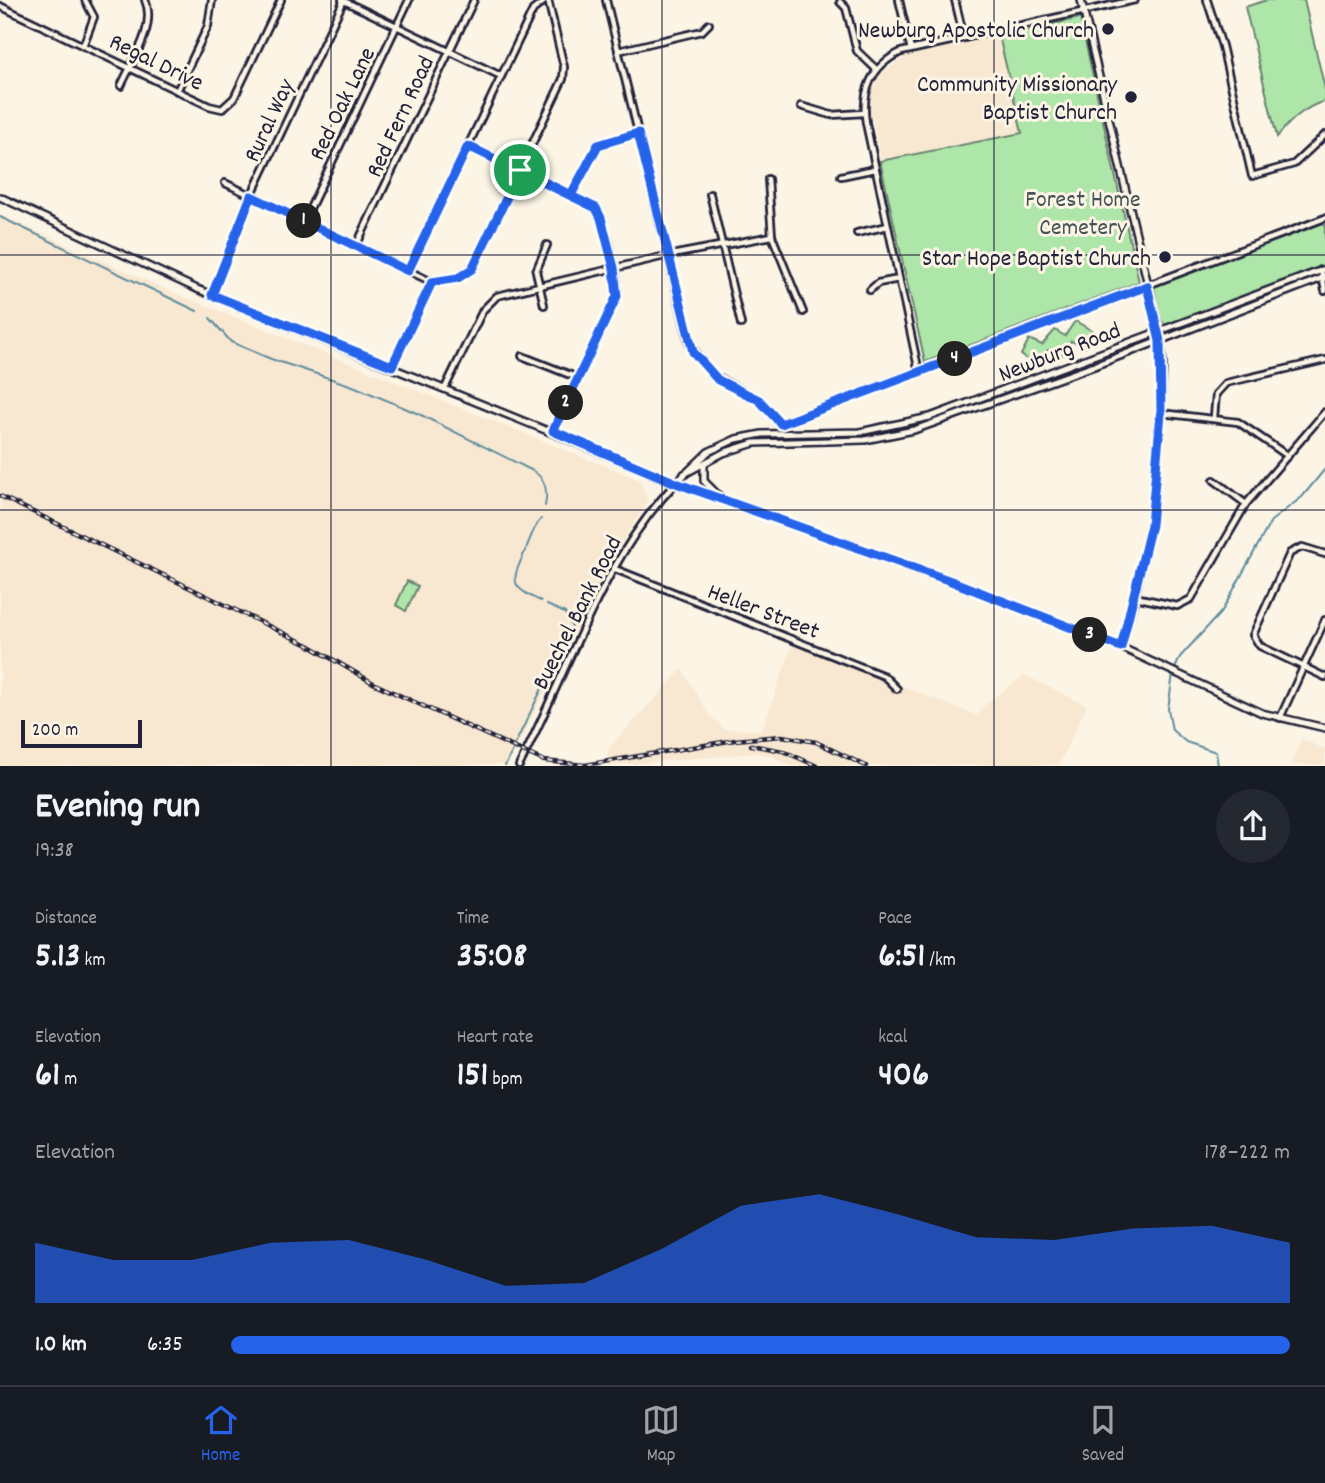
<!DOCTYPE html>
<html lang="en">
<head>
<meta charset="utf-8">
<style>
  :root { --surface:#171b24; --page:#242831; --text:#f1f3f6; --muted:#9ea1a6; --line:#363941; --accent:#2563eb }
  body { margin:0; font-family:Dekko,sans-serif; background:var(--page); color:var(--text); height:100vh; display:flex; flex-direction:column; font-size:26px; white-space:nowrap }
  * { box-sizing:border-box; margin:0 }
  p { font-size:23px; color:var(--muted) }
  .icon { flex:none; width:38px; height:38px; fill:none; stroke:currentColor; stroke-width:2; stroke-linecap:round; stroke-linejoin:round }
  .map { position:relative; height:766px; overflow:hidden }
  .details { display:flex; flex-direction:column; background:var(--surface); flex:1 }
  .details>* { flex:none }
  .scale { position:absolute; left:21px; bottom:18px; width:121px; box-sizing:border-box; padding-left:7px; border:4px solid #22223b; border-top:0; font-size:19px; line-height:24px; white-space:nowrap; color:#22223b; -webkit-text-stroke:5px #fcf5e5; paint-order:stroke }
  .pin { position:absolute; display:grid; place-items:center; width:60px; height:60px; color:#fff; margin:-30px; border:4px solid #fff; border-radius:50%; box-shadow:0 2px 7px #0007 }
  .km { position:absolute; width:35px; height:35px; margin:-18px; border-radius:50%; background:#222; color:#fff; font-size:19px; line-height:35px; text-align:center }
  .round { display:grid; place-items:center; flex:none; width:74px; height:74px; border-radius:37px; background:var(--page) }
  .summary { display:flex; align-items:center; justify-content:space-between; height:119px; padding:0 35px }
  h1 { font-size:38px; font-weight:700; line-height:52px }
  .stats { display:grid; grid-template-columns:repeat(3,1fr); gap:10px; height:119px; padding:7px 35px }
  .stats div { display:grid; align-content:center }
  .stats b { font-size:35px; font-weight:700 }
  .stats small { font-size:19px; font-weight:400 }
  .stats p { font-size:19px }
  .chart { height:196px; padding:14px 35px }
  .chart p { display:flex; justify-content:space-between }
  .chart svg { width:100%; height:126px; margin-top:7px; fill:var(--accent); opacity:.7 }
  ul { padding:0 35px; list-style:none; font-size:23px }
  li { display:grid; grid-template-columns:112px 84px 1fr; align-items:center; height:52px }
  li i { height:18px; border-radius:9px; background:var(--accent) }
  .menu { display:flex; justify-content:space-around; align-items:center; height:98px; border-top:2px solid var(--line); background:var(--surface); font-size:19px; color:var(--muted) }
  .menu a { display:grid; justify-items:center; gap:4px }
  .menu .active { color:var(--accent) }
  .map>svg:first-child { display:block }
  .built { fill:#f9e8d1 }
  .green { fill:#aee5a8; stroke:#688472; stroke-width:2 }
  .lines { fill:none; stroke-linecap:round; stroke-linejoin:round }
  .stream { stroke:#5e8da0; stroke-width:2 }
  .minor-casing { stroke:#22223b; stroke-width:10 }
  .secondary-casing { stroke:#22223b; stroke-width:10 }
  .minor { stroke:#fcf5e5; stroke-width:4.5 }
  .secondary { stroke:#fcf5e5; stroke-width:5 }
  .rail-casing { stroke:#22223b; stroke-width:4.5 }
  .rail { stroke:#fcf5e5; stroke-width:2; stroke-dasharray:5; stroke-linecap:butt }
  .route-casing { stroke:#fff; stroke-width:14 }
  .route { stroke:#2563eb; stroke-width:9 }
  .grid { fill:none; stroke:#22223b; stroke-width:2; stroke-opacity:0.55 }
  .poi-dot { fill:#22223b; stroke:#fcf5e5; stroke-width:2.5 }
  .labels { text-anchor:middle; stroke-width:6; stroke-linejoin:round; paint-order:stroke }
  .poi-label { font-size:24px; fill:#22223b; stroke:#fcf5e5; text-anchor:end }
  .street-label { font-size:24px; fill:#22223b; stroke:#fcf5e5 }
  .park-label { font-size:24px; fill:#455356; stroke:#fcf5e5 }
</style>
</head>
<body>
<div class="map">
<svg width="1325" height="766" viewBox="0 0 1325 766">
  <rect width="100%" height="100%" fill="#fcf5e5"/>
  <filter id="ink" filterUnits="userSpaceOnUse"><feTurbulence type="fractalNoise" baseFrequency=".0143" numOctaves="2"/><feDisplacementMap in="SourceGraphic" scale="14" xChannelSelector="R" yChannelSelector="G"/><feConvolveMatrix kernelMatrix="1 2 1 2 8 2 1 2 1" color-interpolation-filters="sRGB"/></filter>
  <g filter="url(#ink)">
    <g class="built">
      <polygon points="999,36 1022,133 925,362 868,100 878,76 906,56"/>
      <polygon points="0,215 170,291 640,480 648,501 608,566 508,765 0,766"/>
      <polygon points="793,643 978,716 983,706 1024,675 1087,705 1059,765 791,766 771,756 757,753 609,766 607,750 682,669 709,714 725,729 762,730"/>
      <polygon points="1301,739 1325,749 1325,765 1292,765"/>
    </g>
    <g class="green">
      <path d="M1267 0H1304L1325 89V101C1303 108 1291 120 1277 137L1245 7Z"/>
      <polygon points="1080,18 1139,282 925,362 880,161 1022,133 999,36"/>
      <polygon points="1325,222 1325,266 1165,326 1159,316 1154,287"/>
      <polygon points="1075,321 1093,331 1085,347 1071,341 1061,356 1048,350 1035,365 1021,355 1029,339 1042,345 1055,330 1065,336"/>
      <polygon points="407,581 418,586 406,611 396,605"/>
    </g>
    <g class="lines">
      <g class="stream">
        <polyline points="0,217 197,311"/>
        <path d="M210 318 231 342 271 359 353 386 419 414 533 471C546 479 548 491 545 506"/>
        <path d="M541 601C505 586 514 577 526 549 530 539 534 526 541 519"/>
        <polyline points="1175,669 1180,657 1222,611 1271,521 1302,497 1325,469"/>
        <polyline points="1173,674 1168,709 1172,730 1186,742 1216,752 1218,766"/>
        <polyline points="515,744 572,627 565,613 547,605"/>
        <polyline points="505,766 513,750"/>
      </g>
      <g class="minor-casing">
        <g id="minor">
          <polyline points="342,0 501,76"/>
          <polyline points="606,0 689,343 711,374 759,400 780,424 1325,218"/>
          <polyline points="899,0 911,50"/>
          <polyline points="955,0 964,38"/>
          <polyline points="1207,0 1222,46 1252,176 1294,164 1325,135"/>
          <polyline points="840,2 846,8 857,51 877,70"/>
          <polyline points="0,6 209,106 222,109 234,98 281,0"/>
          <polyline points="83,46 94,17 85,0"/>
          <polyline points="618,51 702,31 709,24"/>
          <path d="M121 86C132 61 157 26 145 0"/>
          <polyline points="177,91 208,26 212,0"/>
          <polyline points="801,106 831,115 864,113"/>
          <path d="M468 146 591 205C605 215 619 278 617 296L553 431"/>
          <polyline points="841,176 875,169"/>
          <polyline points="768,179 772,236 803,312"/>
          <polyline points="225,183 432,282 458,278 474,266 563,79 564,67 548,0"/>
          <polyline points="710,194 741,324"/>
          <polyline points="571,195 598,145 638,133"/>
          <polyline points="304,221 409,0"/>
          <polyline points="857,233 888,226"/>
          <polyline points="356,246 474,0"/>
          <polyline points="1321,270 1325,291"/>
          <polyline points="408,271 533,10 546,0"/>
          <polyline points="870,290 878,283 899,279"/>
          <polyline points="212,295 251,196 344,0"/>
          <polyline points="544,305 536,271 547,245"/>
          <polyline points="522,356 578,378"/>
          <polyline points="392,366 432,282"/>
          <path d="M919 372 866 123C861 92 871 66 901 52L1135 0"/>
          <polyline points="445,388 483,310 497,296 661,257 772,236"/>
          <polyline points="1161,413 1238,422 1288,456"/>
          <polyline points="1214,417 1216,394 1226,383 1325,360"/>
          <polyline points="1214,480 1246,504"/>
          <polyline points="1325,554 1302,547 1290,553 1253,635 1260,646 1325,677"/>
          <polyline points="615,569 884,676 897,689"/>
          <polyline points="1135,597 1177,606 1191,599 1246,504 1325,412"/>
          <polyline points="1280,718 1325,620"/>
          <path d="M519 766C567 673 603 558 676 483"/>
        </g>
      </g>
      <g class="secondary-casing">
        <g id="secondary">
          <polyline points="1081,0 1159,332 1163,364 1161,405 1153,511 1135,597 1121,647"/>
          <polyline points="0,197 197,289 676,483 951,581 1116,645 1262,713 1325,728"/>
          <polyline points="704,464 704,481 719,496"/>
          <polyline points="684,474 723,453 754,443 865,440 914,430 1094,366 1325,277"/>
          <polyline points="676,483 708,452 736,439 762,434 860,432 930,417 1325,269"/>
        </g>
      </g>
      <use href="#minor" class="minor"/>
      <use href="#secondary" class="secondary"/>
      <g class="rail-casing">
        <g id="rail">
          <polyline points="0,496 308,645 375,684 544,761 585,765 735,740 782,736 816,742 866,766"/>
          <polyline points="751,745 783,751 817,766"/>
        </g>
      </g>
      <use href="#rail" class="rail"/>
    </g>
  </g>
  <g class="lines" filter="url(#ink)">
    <g class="route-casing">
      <polyline id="route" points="520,170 472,269 458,278 432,282 392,366 212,295 251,196 408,271 468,146 596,208 601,218 614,268 617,296 553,431 676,483 951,581 1121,647 1151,525 1161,413 1160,341 1147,286 781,424 759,400 718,380 693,352 638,133 598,145 571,195 520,170"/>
    </g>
    <use href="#route" class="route"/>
  </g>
  <path class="grid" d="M331 0V766M662 0V766M994 0V766M0 255H1325M0 510H1325"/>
  <g class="poi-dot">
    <circle cx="1108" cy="29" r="7"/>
    <circle cx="1131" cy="97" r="7"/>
    <circle cx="1165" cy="257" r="7"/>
  </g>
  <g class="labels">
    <g class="poi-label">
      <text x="1094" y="37">Newburg Apostolic Church</text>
      <text x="1117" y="91">Community Missionary<tspan x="1117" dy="28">Baptist Church</tspan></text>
      <text x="1151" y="265">Star Hope Baptist Church</text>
    </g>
    <g class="street-label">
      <text transform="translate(157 61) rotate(26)" y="8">Regal Drive</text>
      <text transform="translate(341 103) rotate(-64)" y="8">Red Oak Lane</text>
      <text transform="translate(399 116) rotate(-65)" y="8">Red Fern Road</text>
      <text transform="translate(268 120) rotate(-65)" y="8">Rural Way</text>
      <text transform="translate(1059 351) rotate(-21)" y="8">Newburg Road</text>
      <text transform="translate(764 610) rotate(21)" y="8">Heller Street</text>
      <text transform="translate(576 612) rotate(-63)" y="8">Buechel Bank Road</text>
    </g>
    <g class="park-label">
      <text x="1083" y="206">Forest Home<tspan x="1083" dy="28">Cemetery</tspan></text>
    </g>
  </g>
</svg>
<div class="scale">200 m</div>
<div class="pin" style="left:520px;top:170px;background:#1e9e55"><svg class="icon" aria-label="arrive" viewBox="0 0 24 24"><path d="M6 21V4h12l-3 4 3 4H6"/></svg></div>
<b class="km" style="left:304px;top:221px">1</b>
<b class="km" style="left:566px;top:403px">2</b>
<b class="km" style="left:1090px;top:635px">3</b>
<b class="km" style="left:955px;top:359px">4</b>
</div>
<section class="details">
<div class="summary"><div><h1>Evening run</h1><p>19:38</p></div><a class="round"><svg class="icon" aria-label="share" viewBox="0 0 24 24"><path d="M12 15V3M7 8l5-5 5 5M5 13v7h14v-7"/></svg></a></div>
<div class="stats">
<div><p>Distance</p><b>5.13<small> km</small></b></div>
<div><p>Time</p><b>35:08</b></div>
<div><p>Pace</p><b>6:51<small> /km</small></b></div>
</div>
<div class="stats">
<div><p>Elevation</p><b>61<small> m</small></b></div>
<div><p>Heart rate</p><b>151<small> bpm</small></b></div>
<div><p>kcal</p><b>406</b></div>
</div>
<div class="chart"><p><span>Elevation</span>178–222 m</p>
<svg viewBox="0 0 160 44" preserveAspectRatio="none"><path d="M0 44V23L10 29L20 29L30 23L40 22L50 29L60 38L70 37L80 25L90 10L100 6L110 13L120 21L130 22L140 18L150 17L160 23V44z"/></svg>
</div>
<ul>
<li><b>1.0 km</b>6:35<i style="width:100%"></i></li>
</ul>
</section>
<nav class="menu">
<a class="active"><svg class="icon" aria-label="home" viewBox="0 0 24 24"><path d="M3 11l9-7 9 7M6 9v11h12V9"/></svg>Home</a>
<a><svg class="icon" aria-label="map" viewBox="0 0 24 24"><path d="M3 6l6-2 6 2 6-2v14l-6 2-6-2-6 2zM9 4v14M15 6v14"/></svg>Map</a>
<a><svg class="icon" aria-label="saved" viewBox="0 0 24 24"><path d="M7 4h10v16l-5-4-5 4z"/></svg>Saved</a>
</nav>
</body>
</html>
